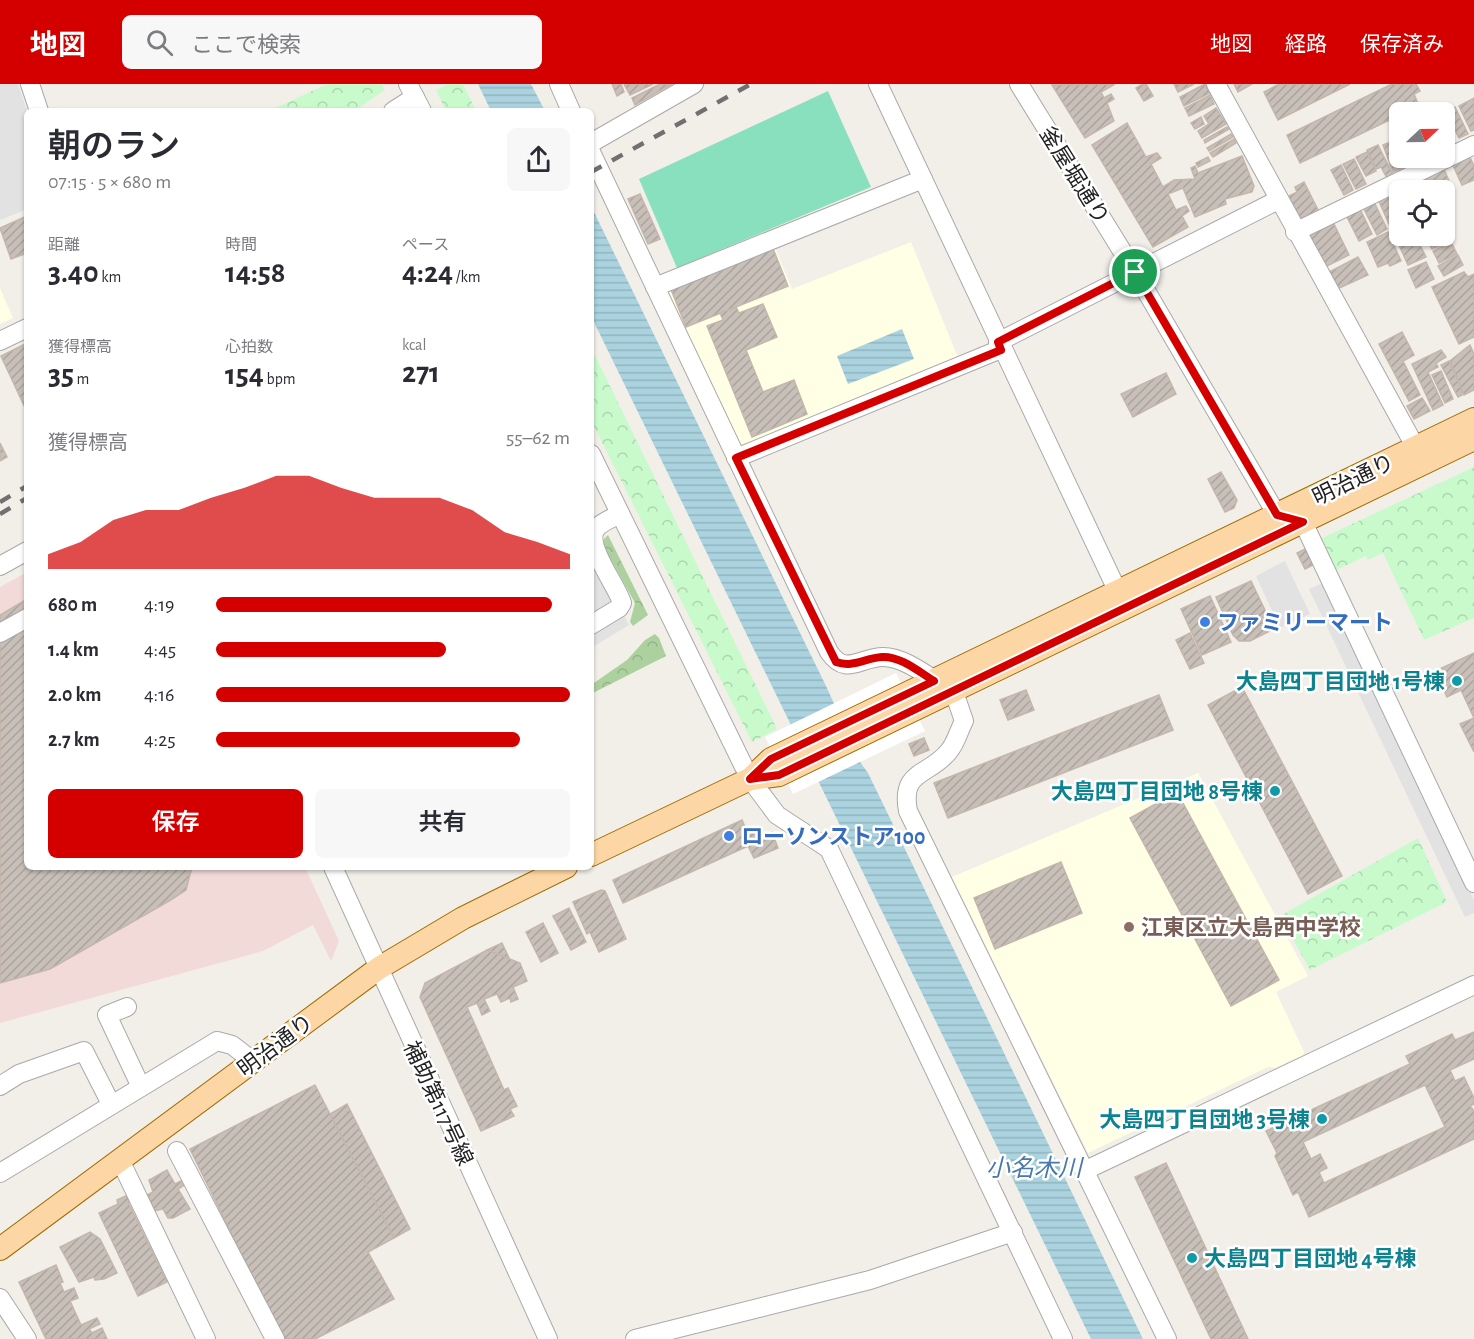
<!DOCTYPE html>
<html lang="ja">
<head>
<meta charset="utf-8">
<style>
  :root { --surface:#fff; --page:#f7f7f7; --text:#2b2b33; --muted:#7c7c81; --accent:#d40000 }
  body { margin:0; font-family:"Alegreya Sans","Noto Sans JP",sans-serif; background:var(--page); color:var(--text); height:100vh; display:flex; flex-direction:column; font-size:22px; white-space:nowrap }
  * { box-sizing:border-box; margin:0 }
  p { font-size:20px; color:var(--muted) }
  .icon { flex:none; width:33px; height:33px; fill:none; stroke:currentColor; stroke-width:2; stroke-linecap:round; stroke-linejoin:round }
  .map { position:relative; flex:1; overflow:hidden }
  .sheet { position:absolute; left:24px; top:24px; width:570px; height:762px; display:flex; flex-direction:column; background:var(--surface); border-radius:9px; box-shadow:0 2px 4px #0004 }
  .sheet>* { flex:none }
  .needle { width:39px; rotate:68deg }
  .fabs { position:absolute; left:1389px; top:18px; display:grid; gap:12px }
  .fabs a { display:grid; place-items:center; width:66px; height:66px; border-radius:9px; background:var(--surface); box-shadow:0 2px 4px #0004; font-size:30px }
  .pin { position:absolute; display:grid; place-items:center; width:51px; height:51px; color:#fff; margin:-26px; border:3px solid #fff; border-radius:50%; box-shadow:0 2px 6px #0007 }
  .round { display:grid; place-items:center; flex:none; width:63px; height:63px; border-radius:9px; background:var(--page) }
  .headline { display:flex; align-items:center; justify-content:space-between; height:102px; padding:0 24px }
  h1 { font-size:33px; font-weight:600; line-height:45px }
  .figures { display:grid; grid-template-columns:repeat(3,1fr); gap:9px; height:102px; padding:6px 24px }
  .figures div { display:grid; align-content:center }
  .figures b { font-size:30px; font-weight:600 }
  .figures small { font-size:16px; font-weight:400 }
  .figures p { font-size:16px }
  .chart { height:168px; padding:12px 24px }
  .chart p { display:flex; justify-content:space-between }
  .chart svg { width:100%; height:108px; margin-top:6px; fill:var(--accent); opacity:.7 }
  .cta { display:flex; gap:12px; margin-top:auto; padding:12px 24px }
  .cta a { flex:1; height:69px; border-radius:9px; background:var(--accent); color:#fff; font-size:24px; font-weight:600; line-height:69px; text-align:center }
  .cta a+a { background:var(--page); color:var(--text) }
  ul { padding:0 24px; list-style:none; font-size:20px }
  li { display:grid; grid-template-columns:96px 72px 1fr; align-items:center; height:45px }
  li i { height:15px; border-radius:8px; background:var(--accent) }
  header { display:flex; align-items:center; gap:36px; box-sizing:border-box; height:84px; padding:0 30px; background:var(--accent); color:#fff }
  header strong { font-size:28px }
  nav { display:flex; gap:33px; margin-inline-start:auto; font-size:21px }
  .search { width:420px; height:54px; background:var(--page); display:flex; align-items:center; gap:15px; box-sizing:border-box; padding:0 21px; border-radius:9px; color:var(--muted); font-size:22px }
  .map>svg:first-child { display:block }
  .commercial { fill:#f2dad9 }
  .education { fill:#ffffe5 }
  .forest { fill:url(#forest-crowns) }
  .park { fill:url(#park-crowns) }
  .pitch { fill:#88e0be }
  .parking { fill:#e2e2e2 }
  .water { fill:url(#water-rules) }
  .pier { fill:#fff }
  .building { fill:url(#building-hatch); stroke:#c4b6ab; stroke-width:1.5; fill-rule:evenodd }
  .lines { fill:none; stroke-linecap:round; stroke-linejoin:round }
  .minor-casing { stroke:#a9a9a9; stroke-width:20 }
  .major-casing { stroke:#a06b00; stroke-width:24 }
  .minor { stroke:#fff; stroke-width:18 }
  .major { stroke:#fcd6a4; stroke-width:22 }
  .rail { stroke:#707070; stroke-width:4.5; stroke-dasharray:12 12; stroke-linecap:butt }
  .route-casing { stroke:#fff; stroke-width:12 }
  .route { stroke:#d40000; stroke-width:8 }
  .shop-dot { fill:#3f7fe0; stroke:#fff; stroke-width:2 }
  .culture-dot { fill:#0f9aa8; stroke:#fff; stroke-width:2 }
  .education-dot { fill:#8d6e63; stroke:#fff; stroke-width:2 }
  .labels { text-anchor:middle; stroke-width:5; stroke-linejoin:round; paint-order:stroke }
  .street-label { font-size:22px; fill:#222; stroke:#fff }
  .shop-label { font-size:22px; font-weight:bold; fill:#366cbe; stroke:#fff; text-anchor:start }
  .culture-label { font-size:22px; font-weight:bold; fill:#0d838f; stroke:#fff; text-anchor:end }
  .education-label { font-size:22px; font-weight:bold; fill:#785e54; stroke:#fff; text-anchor:start }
  .water-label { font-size:24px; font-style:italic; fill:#4a7aab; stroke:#fff }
</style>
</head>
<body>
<header>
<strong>地図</strong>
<div class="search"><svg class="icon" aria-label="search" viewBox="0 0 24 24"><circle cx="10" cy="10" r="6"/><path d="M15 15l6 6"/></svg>ここで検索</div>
<nav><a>地図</a><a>経路</a><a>保存済み</a></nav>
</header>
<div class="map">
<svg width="1474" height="1255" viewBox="0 0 1474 1255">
  <defs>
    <pattern id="forest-crowns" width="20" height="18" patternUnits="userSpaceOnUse" patternTransform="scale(1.5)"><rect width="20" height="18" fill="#add19e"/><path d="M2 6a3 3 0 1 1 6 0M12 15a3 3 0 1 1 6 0" fill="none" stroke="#95b388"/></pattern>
    <pattern id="park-crowns" width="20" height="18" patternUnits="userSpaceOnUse" patternTransform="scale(1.5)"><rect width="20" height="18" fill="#c8facc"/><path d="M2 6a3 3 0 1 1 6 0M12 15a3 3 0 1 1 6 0" fill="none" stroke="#acd6af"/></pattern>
    <pattern id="water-rules" width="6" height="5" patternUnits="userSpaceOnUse" patternTransform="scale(1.5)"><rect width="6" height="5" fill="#aad3df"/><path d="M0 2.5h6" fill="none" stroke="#92b5bf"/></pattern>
    <pattern id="building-hatch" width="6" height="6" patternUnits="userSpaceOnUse" patternTransform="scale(1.5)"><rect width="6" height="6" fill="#c7bfb8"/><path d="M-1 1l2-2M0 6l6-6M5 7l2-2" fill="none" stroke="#aba49e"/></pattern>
  </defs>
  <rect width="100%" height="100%" fill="#f2efe9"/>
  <polygon class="commercial" points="27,488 27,783 305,783 339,857 331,877 313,841 263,867 0,939 0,503"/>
  <g class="education">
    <polygon points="911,158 959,276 742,367 665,208 773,159 792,205"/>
    <polygon points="0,204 13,234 0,240"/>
    <polygon points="1198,689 1308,892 1276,908 1304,968 1303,971 1275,984 1268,983 1088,1069 952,793"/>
  </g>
  <g class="forest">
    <polygon points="608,451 648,531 633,542 630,538 635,519 603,461 604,455"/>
    <polygon points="655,550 659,554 666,572 591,610 591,601 627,576 645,556"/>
  </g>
  <g class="park">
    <polygon points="327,0 382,0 385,6 354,27 269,27"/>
    <polygon points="449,0 463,0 476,27 446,27 436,6"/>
    <polygon points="591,263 777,645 752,658 591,336"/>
    <polygon points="1474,383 1474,534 1424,556 1383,469 1368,476 1366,472 1336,486 1322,454"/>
    <polygon points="1418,754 1447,818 1310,886 1280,832"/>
  </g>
  <polygon class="pitch" points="828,7 871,103 677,184 639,95"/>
  <g class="parking">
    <polygon points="0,0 18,0 27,27 27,125 0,136"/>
    <polygon points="598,461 629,518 629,525 624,531 629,541 591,564 591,477"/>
    <polygon points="1285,477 1310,530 1280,544 1256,492"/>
    <polygon points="1323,499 1474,816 1474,829 1465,833 1309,505"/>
  </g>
  <g class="water">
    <polygon points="478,0 531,0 545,27 491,27"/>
    <polygon points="591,122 827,604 860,678 868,689 1143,1255 1091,1255 591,232"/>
    <polygon points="902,245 914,275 848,300 837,272"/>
  </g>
  <polygon class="pier" points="896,589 925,647 793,710 765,653"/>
  <g class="building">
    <polygon points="612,0 621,0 624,8 617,12"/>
    <polygon points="624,0 653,0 630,11"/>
    <polygon points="660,0 672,0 635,21 632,14"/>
    <polygon points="1115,0 1101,8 1104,14 1111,10 1114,15 1107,19 1114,37 1085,54 1052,1"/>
    <polygon points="1143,0 1146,0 1153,12 1144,17 1136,4"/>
    <polygon points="1174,0 1194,0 1178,8"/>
    <polygon points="1205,0 1210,9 1184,22 1180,13"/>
    <polygon points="1234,0 1252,0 1238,8"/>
    <polygon points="1279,0 1350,0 1278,36 1264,8"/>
    <polygon points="1392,0 1416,0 1420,7 1414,10 1419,22 1400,28 1400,31 1300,79 1287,51"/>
    <polygon points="1210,11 1214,20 1189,32 1185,24"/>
    <polygon points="1474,14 1474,46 1471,47 1459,22"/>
    <polygon points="1455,23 1468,50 1459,54 1446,28"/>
    <polygon points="1216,24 1226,40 1202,54 1198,47 1209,40 1204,32"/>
    <polygon points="1201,33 1204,40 1195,45 1191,39"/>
    <polygon points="1127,39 1146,73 1157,69 1161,74 1151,80 1163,103 1174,96 1195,95 1191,84 1195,82 1198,89 1242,72 1254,102 1252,108 1225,115 1226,120 1195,133 1183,104 1168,110 1176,126 1186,122 1189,127 1182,132 1188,143 1153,163 1092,61"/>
    <polygon points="1227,43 1229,45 1205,59 1204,56"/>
    <polygon points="1231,50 1233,53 1209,67 1207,64"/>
    <polygon points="1234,55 1236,59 1213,73 1210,69"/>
    <polygon points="1393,57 1406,82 1393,88 1383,61"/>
    <polygon points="1378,61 1393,91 1387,94 1381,83 1376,85 1367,66"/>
    <polygon points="1367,68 1376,87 1366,92 1356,73"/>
    <polygon points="1469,71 1474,82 1474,96 1462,101 1452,79"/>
    <polygon points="1208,73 1210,77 1198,83 1196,79"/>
    <polygon points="1354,75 1366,100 1356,105 1343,80"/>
    <polygon points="1341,81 1353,106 1344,111 1331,86"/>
    <polygon points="1444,85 1453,106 1444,110 1444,106 1430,106 1424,94"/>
    <polygon points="1304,98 1319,128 1303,136 1297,134 1287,113 1297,108 1295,103"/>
    <polygon points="1393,108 1400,121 1400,135 1389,140 1378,115"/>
    <polygon points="640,110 660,155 648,160 628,115"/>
    <polygon points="1374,118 1387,145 1377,151 1363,123"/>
    <polygon points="1360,125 1372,150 1359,157 1346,131"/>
    <polygon points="27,132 27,169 11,175 0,144"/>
    <polygon points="1333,138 1349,171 1325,183 1309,150"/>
    <polygon points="1400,140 1400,152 1408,152 1399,156 1392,143"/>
    <polygon points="1444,145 1450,157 1432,165 1425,152 1444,152"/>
    <polygon points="1388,148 1401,177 1390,182 1388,179 1378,183 1367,158"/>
    <polygon points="1416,153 1426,173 1408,181 1399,161"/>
    <polygon points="1451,158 1457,170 1439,179 1433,167"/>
    <polygon points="772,162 788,202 686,243 670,203"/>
    <polygon points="1458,171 1463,181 1444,192 1438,182"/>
    <polygon points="1358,173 1368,191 1335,206 1327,189"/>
    <polygon points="1426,178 1434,195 1416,204 1408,186"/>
    <polygon points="1464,188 1468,193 1474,190 1474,253 1459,260 1432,203"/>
    <polygon points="763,220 777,253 746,266 763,308 794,296 807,330 752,353 707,242 723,236 720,229 736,223 739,229"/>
    <polygon points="1402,248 1414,271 1403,277 1420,311 1409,317 1379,260"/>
    <polygon points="27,259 27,328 1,272"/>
    <polygon points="1470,261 1474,270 1474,306 1464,311 1450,277"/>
    <polygon points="1441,266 1446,273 1436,279 1438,283 1428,288 1443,321 1433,326 1412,280"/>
    <polygon points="1449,277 1461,304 1462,311 1458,313 1441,281"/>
    <polygon points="1441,287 1453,315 1445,319 1432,291"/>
    <polygon points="1166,289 1176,310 1133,333 1121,310"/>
    <polygon points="1422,314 1430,327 1414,335 1407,322"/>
    <polygon points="0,359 7,373 0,377"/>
    <polygon points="1221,388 1237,416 1234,424 1225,428 1208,395"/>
    <polygon points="1307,464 1315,480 1305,485 1297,469"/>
    <polygon points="1251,497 1274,545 1250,557 1239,557 1233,551 1216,513"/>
    <polygon points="1210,512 1231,558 1202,571 1181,525"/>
    <polygon points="27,515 27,783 192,783 186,806 169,817 50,885 0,899 0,531"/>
    <polygon points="1190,549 1204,579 1190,585 1176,556"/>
    <polygon points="1474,569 1474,634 1461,606 1447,613 1435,587"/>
    <polygon points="1242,603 1342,792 1308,810 1208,621"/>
    <polygon points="1026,606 1034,626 1008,636 1000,616"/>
    <polygon points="1159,611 1173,646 948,734 934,699"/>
    <polygon points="1474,634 1474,668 1460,640"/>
    <polygon points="924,654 929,666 914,672 909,660"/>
    <polygon points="1177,708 1279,896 1231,922 1130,734"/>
    <polygon points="742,736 748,750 759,745 763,752 772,748 778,764 754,774 748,762 623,819 613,796"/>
    <polygon points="1061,778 1082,829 995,865 974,814"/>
    <polygon points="601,806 605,807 626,855 599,868 590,848 587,850 573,818"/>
    <polygon points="569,824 586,858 571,866 553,832"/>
    <polygon points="543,839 558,869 541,878 526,848"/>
    <polygon points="502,859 510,876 487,866"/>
    <polygon points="487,866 520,879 527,897 513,903 518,915 511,918 510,914 501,918 497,910 484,915 490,927 482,931 477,919 467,923 504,1006 508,1004 517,1022 510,1025 514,1032 481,1047 420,913 425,899"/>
    <path d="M1474 948V975L1450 986 1455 997 1464 993 1474 1014V1020L1470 1022 1474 1027V1055L1309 1133 1298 1108 1293 1111 1275 1072 1277 1069 1266 1047 1410 980 1406 972 1452 950 1455 956ZM1425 1001 1445 1043 1324 1099 1319 1088 1327 1084 1320 1070 1311 1075 1303 1058Z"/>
    <polygon points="315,1001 394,1154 368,1168 394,1215 315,1255 283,1255 190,1065"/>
    <polygon points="347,1020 410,1145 394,1154 330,1030"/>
    <polygon points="1166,1079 1248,1255 1211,1255 1135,1093"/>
    <polygon points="167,1086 175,1100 183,1096 186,1100 178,1105 190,1125 173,1134 168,1134 163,1125 154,1127 147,1111 153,1108 149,1096"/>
    <polygon points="130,1110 132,1116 128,1118 167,1198 138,1212 99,1129 118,1120 117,1116"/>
    <polygon points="90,1148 100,1155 117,1189 104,1195 95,1196 94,1193 79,1198 60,1163"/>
    <polygon points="56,1181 63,1198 60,1199 64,1208 74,1204 78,1214 70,1217 81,1241 97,1234 100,1240 89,1245 92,1249 102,1244 107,1255 46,1255 19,1198"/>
  </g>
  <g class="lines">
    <g class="minor-casing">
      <g id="minor">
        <polyline points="30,0 39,27"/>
        <polyline points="408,0 422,27"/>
        <polyline points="559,0 571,27"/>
        <polyline points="878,0 1118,508"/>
        <polyline points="1019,0 1135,188 1277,431 1303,438 1474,799"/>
        <polyline points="1216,0 1416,364"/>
        <polyline points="393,27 415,13"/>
        <polyline points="591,59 694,0"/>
        <path d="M591 68 829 568C846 593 860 573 883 573 907 573 933 597 954 608L964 637C959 646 956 659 949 667 930 692 900 685 908 727L1167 1255"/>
        <polyline points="1295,148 1474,61"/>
        <polyline points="655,203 923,95"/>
        <polyline points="0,257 27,244"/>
        <polyline points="998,258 1278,116"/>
        <polyline points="591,370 750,695 777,731 829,765 1063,1255"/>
        <polyline points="736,374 1001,265"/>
        <polyline points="0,482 27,467"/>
        <path d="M591 541 619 524 622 519C617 501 584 461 596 445 601 438 613 434 620 430"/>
        <polyline points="0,549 27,534"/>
        <polyline points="333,783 548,1255"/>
        <polyline points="127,923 107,931 141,1003"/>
        <polyline points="0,1002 19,990 84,967 111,1020"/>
        <polyline points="177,1067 275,1255"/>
        <polyline points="120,1076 206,1255"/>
        <polyline points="1086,1086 1474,901"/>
        <polyline points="0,1089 217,957 232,961 253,977"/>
        <polyline points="0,1214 27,1255"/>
        <polyline points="635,1255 870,1196 1013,1148"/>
      </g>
    </g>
    <g class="major-casing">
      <g id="major">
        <polyline points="750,695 779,691 1474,355"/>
        <polyline points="591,771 750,695 771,675 1474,335"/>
        <polyline points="0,1165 379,884 463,834 566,783"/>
      </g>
    </g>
    <use href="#minor" class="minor"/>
    <use href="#major" class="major"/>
    <g class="rail">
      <polyline points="591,88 751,0"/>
      <polyline points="0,418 27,402"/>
      <polyline points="0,430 27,414"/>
    </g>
  </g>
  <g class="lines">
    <g class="route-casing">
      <path id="route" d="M1135 188 1277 431 1303 438 779 691 750 695 771 675 934 597C919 588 901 572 882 573 865 574 853 584 836 578L736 374 1001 266 998 258Z"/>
    </g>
    <use href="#route" class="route"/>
  </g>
  <g class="shop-dot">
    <circle cx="1205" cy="538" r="6"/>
    <circle cx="729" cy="752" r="6"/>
  </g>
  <g class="culture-dot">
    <circle cx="1457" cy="597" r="6"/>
    <circle cx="1275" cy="707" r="6"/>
    <circle cx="1322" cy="1035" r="6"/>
    <circle cx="1192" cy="1174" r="6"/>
  </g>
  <circle class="education-dot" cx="1129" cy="843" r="6"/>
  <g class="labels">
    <g class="street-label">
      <text transform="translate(1075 91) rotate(58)" y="8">釜屋堀通り</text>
      <text transform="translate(1353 395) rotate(-26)" y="8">明治通り</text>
      <text transform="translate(275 961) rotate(-37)" y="8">明治通り</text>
      <text transform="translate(439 1019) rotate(65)" y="8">補助第117号線</text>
    </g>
    <g class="shop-label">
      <text x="1217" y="546">ファミリーマート</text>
      <text x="741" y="760">ローソンストア100</text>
    </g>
    <g class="culture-label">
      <text x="1445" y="605">大島四丁目団地 1号棟</text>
      <text x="1263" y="715">大島四丁目団地 8号棟</text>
      <text x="1310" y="1043">大島四丁目団地 3号棟</text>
      <text x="1204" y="1182" text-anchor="start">大島四丁目団地 4号棟</text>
    </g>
    <g class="education-label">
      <text x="1141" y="851">江東区立大島西中学校</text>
    </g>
    <g class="water-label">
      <text x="1034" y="1092">小名木川</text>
    </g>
  </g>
</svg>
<div class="fabs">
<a><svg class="needle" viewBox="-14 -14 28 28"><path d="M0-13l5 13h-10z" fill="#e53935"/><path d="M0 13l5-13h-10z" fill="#7c7c81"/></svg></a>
<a><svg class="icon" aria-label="locate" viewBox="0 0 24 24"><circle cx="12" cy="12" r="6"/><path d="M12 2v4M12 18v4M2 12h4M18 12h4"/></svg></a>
</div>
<div class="pin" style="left:1135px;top:188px;background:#1e9e55"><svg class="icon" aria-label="arrive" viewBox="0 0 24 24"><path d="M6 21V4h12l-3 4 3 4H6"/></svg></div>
<section class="sheet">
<div class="headline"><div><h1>朝のラン</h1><p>07:15 · 5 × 680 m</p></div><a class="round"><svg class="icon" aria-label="share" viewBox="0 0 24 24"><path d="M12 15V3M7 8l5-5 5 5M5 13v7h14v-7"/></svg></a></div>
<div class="figures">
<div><p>距離</p><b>3.40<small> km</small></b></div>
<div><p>時間</p><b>14:58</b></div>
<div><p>ペース</p><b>4:24<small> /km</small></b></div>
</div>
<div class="figures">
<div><p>獲得標高</p><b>35<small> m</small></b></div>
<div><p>心拍数</p><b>154<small> bpm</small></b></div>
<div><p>kcal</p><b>271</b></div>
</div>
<div class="chart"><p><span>獲得標高</span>55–62 m</p>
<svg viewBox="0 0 160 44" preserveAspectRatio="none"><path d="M0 44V38L10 33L20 24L30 20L40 20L50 15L60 11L70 6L80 6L90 11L100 15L110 15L120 15L130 20L140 29L150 33L160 38V44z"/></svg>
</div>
<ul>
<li><b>680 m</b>4:19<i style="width:95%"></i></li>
<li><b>1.4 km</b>4:45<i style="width:65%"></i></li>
<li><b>2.0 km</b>4:16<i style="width:100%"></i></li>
<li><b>2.7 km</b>4:25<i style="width:86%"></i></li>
</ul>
<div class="cta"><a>保存</a><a>共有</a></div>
</section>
</div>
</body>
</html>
